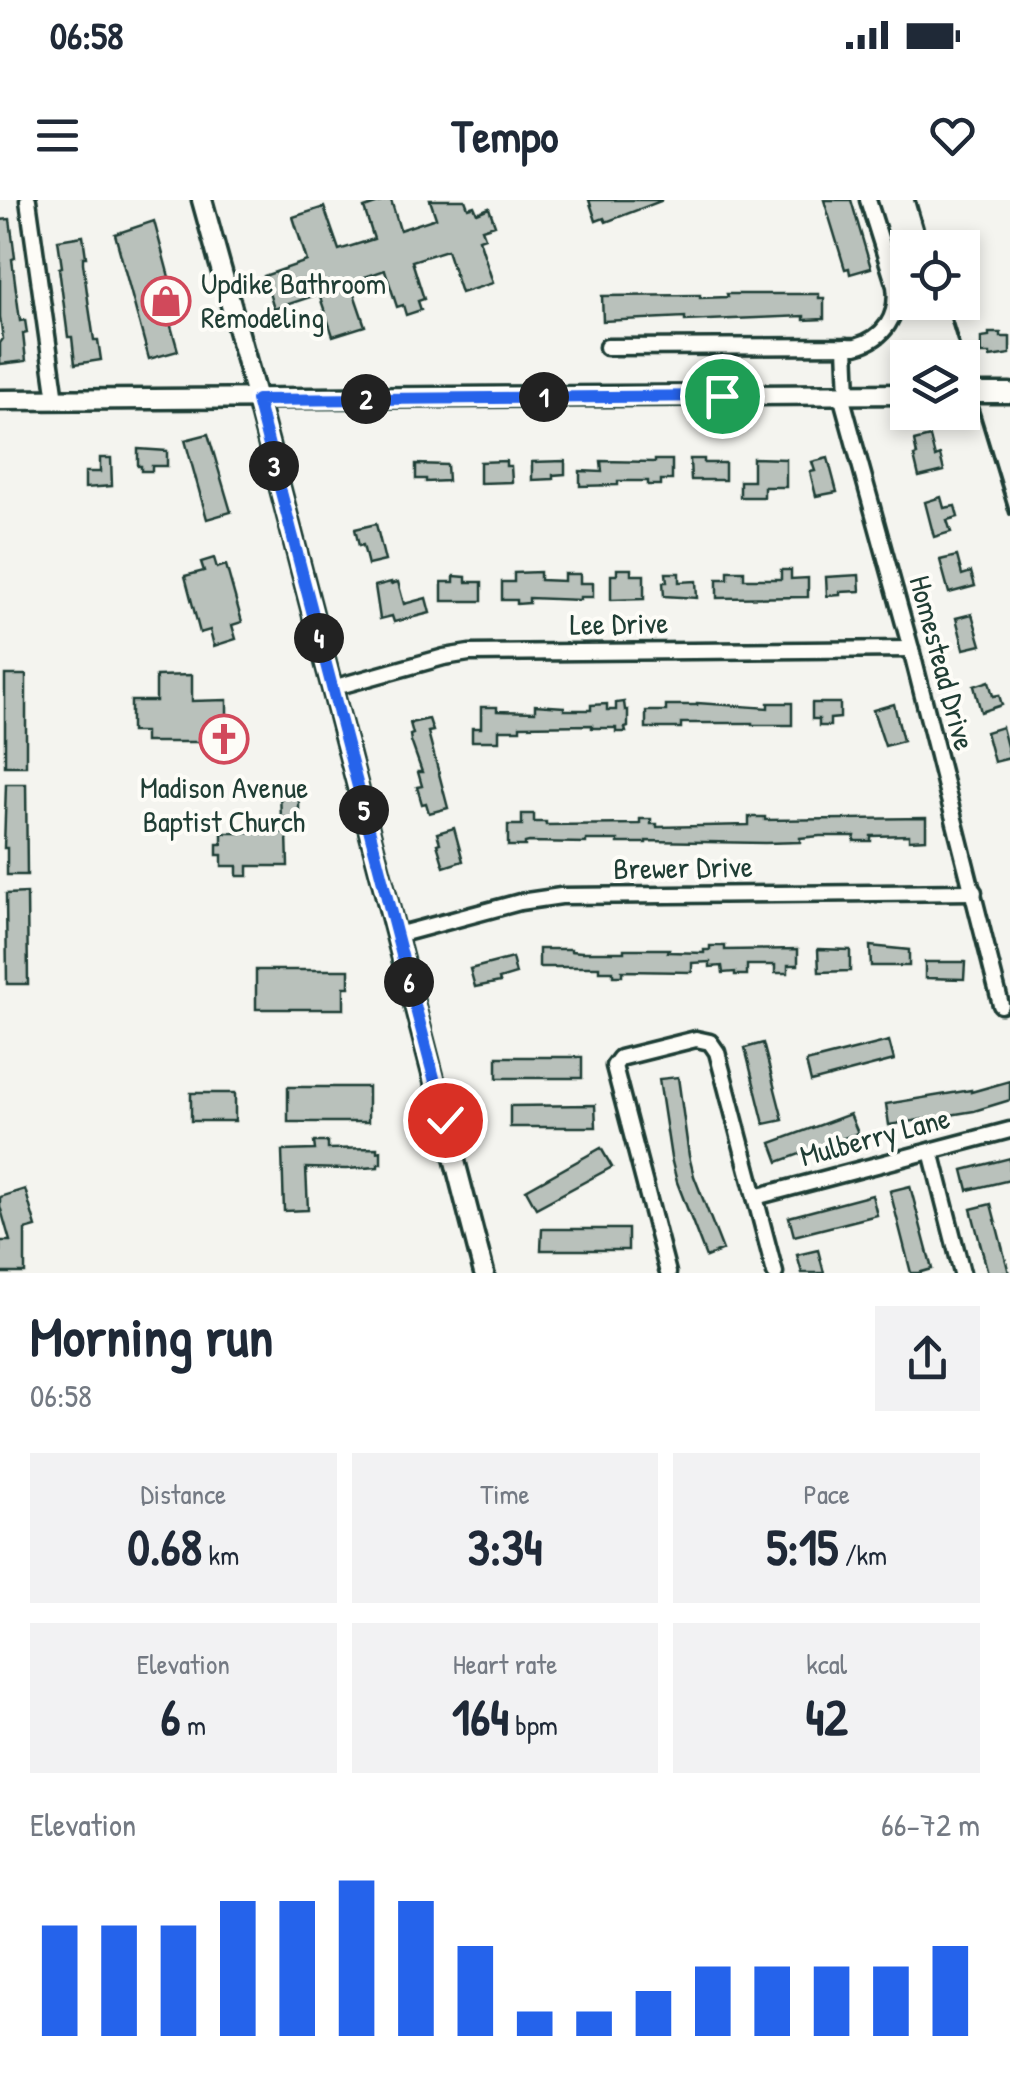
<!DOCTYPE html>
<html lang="en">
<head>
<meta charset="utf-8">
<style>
  :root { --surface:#fff; --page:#f2f2f3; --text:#1f2937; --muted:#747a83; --accent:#2563eb }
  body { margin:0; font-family:"Patrick Hand",sans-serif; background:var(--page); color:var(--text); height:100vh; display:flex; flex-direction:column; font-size:38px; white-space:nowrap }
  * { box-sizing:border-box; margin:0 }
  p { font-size:32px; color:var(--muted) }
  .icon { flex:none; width:55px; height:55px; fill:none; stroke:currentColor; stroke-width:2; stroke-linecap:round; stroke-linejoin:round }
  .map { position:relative; height:1073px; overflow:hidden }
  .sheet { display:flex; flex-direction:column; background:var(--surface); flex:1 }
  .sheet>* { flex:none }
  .fabs { position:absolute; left:890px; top:30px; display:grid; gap:20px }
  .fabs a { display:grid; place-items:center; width:90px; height:90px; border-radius:0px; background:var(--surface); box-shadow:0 5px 15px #0003; font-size:50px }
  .pin { position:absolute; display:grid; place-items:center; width:85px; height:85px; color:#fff; margin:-42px; border:5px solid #fff; border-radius:50%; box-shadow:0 2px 10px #0007 }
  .km { position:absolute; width:50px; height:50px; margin:-25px; border-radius:50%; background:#222; color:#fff; font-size:28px; line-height:50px; text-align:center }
  .round { display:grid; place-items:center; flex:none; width:105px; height:105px; border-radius:0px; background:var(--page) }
  .head { display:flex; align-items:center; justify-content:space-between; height:170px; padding:0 30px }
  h1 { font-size:55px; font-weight:700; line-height:75px }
  .metrics { display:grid; grid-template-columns:repeat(3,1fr); gap:15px; height:170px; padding:10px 30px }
  .metrics div { display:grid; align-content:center; border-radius:0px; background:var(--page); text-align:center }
  .metrics b { font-size:50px; font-weight:700 }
  .metrics small { font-size:28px; font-weight:400 }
  .metrics p { font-size:28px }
  .chart { height:280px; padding:20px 30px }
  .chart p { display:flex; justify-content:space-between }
  .chart svg { width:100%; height:180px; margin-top:10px; stroke:var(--accent); stroke-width:6 }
  .status { display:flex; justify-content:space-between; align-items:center; height:70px; padding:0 50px; background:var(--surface); direction:ltr }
  .status svg { height:28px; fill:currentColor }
  header { display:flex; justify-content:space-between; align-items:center; height:130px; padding:0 30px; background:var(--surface); font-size:45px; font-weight:700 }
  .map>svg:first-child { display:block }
  .building { fill:#b9c1bb; stroke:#1f3d34; stroke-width:2.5 }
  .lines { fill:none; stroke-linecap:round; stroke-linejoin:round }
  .street-casing { stroke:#1f3d34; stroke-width:21 }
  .secondary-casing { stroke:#1f3d34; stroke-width:25 }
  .street { stroke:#fdfcf7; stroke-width:14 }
  .secondary { stroke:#fdfcf7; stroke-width:18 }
  .rail { stroke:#1f3d34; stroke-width:4 }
  .route-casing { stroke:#fff; stroke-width:20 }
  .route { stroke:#2563eb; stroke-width:12 }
  .labels { text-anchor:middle; stroke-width:8; stroke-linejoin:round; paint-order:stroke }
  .poi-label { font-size:30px; fill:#1f3d34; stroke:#fdfcf7; text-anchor:start }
  .street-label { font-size:30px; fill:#1f3d34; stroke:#fdfcf7 }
</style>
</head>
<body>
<div class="status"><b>06:58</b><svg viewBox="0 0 49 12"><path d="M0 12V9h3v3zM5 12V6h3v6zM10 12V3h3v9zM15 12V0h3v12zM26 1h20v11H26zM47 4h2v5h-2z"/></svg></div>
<header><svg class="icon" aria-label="menu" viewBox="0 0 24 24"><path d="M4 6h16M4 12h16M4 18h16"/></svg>Tempo<svg class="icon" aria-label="heart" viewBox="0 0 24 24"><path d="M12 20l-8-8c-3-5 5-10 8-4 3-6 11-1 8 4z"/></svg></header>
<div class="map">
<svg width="1010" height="1073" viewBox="0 0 1010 1073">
  <rect width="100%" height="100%" fill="#f4f4ef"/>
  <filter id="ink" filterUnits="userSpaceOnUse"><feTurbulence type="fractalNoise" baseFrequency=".01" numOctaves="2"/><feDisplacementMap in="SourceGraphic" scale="20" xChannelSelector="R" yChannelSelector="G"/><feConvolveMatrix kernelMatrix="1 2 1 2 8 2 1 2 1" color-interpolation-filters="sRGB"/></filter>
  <g filter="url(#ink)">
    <g class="building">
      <polygon points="387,0 391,0 400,30 436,18 430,0 465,0 468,8 474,6 477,13 489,8 495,25 482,29 485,37 479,39 493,83 461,93 447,50 412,61 424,99 418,101 421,110 406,115 403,105 397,107 385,70 350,82 365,126 333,136 319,94 274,109 264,76 307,61 293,17 324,7 339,50 374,39 364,8"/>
      <polygon points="589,0 661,0 661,1 606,22 604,18 596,21"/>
      <polygon points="824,0 851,0 871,68 850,74 849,68 845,69"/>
      <polygon points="10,19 15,58 12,59 20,121 25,120 27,133 23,134 26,161 0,164 0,143 3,139 0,117 0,20"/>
      <polygon points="154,21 169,77 158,80 178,151 149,159 115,34"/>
      <polygon points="83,36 86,57 83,57 83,63 89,107 94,140 98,140 101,160 75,164 72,137 68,137 59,68 62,67 58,40"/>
      <polygon points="727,94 819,94 819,98 824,98 824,119 804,120 804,116 685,121 685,117 603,121 602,96 700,95 700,98 728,97"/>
      <polygon points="989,133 1001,133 1001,137 1010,137 1010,154 990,157 990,154 981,154 981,138 989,137"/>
      <polygon points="208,234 231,312 207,319 185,240"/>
      <polygon points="930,237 935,257 940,255 944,271 919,277 914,256 917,255 914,241"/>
      <polygon points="138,249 167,251 167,266 152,266 152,271 141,271 141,266 138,266"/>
      <polygon points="100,258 111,258 112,286 85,288 85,272 100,272"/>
      <polygon points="753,258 786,259 786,287 764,287 764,297 740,297 740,281 753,281"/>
      <polygon points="828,258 837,292 816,296 810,272 815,271 812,262"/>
      <polygon points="690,259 704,259 704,263 725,263 725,280 691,280"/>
      <polygon points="655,260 672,260 672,280 661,280 661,285 648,285 648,281 618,281 618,285 580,286 580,271 602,272 601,261 655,262"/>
      <polygon points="506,261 506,266 511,266 512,282 480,283 480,262"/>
      <polygon points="565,261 565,274 553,275 553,279 532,280 532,262"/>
      <polygon points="416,264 447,265 448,281 426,282 426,279 416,279"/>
      <polygon points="941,297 944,308 955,306 958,317 947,320 951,332 934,337 925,302"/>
      <polygon points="376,324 385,361 368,365 363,345 359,346 355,329"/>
      <polygon points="957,356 962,375 971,372 975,386 949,393 940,360"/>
      <polygon points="214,358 217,368 226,365 242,422 232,425 236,439 214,446 210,430 200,433 185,376 204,371 201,362"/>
      <polygon points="617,369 631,369 631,375 644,375 644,399 611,400 611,375 617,375"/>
      <polygon points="781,370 791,370 791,379 808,378 808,397 717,398 717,379 728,379 728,371 744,371 744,379 781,379"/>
      <polygon points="540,372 540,380 564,381 564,374 580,374 580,383 593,383 593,397 580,397 580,400 529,398 529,403 517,404 517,400 502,400 502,382 514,382 514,373"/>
      <polygon points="666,373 679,373 679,382 696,381 697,398 664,396 663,382 667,382"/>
      <polygon points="859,375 860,391 840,392 840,395 827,396 826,377"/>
      <polygon points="454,376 466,377 466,382 482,382 482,401 442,401 442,382 454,382"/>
      <polygon points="391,382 391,384 398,382 404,404 426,398 430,413 394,422 392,416 380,419 375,386"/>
      <polygon points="972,414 981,445 964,449 956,418"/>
      <rect x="5" y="475" width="21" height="91"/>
      <polygon points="192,475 192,501 227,500 227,532 216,532 216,542 145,542 145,532 131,532 131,501 156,501 156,476"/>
      <polygon points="989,481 993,496 999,495 1002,505 981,512 974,486"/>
      <polygon points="624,502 625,510 628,510 628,527 625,528 626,532 616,532 616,528 592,528 592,525 520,526 520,530 499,530 499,541 472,541 472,528 481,528 481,507 497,507 497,511 535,512 535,505 564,507 564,510 591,510 591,505 607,504 607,510 616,510 616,503"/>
      <polygon points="697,503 768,508 768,503 792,503 792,525 752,525 752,523 681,523 681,528 646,528 646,511 666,511 666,505 697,505"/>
      <polygon points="812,503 840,503 840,518 830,519 830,526 819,526 819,519 812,519"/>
      <polygon points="894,504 903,541 885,546 873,510"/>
      <polygon points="429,519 433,531 428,532 448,608 429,613 426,603 422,604 417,587 422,586 418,572 422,572 411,541 410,535 413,534 410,523"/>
      <polygon points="1002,527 1010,558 994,562 986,532"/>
      <polygon points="278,583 291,583 291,595 296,595 296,599 299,599 299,611 295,611 295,617 281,618 280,592 278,592"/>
      <polygon points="6,584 26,584 27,675 7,675 7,648 4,648"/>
      <polygon points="522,614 534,614 534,622 546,622 546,625 640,624 640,619 651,619 651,624 657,624 657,627 749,625 749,617 765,617 765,620 926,618 926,639 909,640 909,635 871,636 871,641 854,641 855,636 820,636 800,638 800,642 765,643 646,641 646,643 618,643 618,640 586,640 586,643 529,642 525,643 525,646 508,646 508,625 522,625"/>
      <polygon points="454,628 463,661 444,667 437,644 440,643 437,633"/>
      <polygon points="222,633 287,633 288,666 248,666 248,676 237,676 237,666 222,666 222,655 217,655 217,644 222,644"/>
      <polygon points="27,693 28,784 7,784 6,694"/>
      <polygon points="710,746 725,746 725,750 798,749 798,765 788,765 788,773 775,773 775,765 747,765 747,775 735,775 735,772 723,773 722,766 710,767 710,762 692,763 692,772 622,771 622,776 613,776 613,771 599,771 599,767 539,767 539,749 571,749 571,751 582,752 624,752 624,749 669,749 668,752 704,753 704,750 710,750"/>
      <polygon points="870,746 909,750 909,766 871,766"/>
      <polygon points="818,749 850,750 850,771 819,772"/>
      <polygon points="512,758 516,774 499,779 500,782 475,787 470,769"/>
      <polygon points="925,762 965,762 964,779 925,778"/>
      <polygon points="256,770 349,770 349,787 344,787 344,809 256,809"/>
      <polygon points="889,841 894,860 811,882 806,862"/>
      <polygon points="763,843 783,920 764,924 745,848"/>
      <rect x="497" y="857" width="85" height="21"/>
      <polygon points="678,877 689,956 694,976 723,1050 706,1057 677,982 671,958 659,879"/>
      <polygon points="1010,881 1010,900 974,911 889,925 886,904 971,890 971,892"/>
      <rect x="288" y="887" width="80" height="35"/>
      <rect x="191" y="893" width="44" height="28"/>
      <polygon points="595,905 596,927 510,927 510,906"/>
      <polygon points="850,914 858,933 778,962 771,943"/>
      <polygon points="314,942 328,942 328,949 377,948 377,952 381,951 381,964 378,964 378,967 346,969 306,968 308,1010 284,1011 282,951 315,950"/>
      <polygon points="601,948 612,967 536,1008 526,990"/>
      <polygon points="1010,958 1010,980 968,990 963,970"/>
      <polygon points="910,986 932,1069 918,1073 911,1073 890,991"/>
      <polygon points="25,989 36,1027 25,1030 25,1073 0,1073 0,1041 10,1041 0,1006 0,997"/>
      <polygon points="872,995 877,1015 794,1036 789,1017"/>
      <polygon points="991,1004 1009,1073 988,1073 971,1009"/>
      <polygon points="542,1029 628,1029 628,1050 541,1050"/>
      <polygon points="818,1050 824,1073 802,1073 797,1055"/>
    </g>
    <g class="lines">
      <g class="street-casing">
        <g id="street">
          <polyline points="28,0 56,200"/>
          <polyline points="846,146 848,195"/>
          <path d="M607 147 856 146C885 138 899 116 895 86L868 0"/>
          <polyline points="841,195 911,449 1001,805"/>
          <polyline points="332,488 444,457 469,453 911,449"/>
          <polyline points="397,735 520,702 561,696 974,692"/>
          <polyline points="931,951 962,1073"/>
          <polyline points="755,997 1010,930"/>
          <polyline points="668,1073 614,866 620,858 696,839 710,842 717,852 775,1073"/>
        </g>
      </g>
      <g class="secondary-casing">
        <g id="secondary">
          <polyline points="202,0 257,199 484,1073"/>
          <polyline points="962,193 1010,193"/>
          <polyline points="0,200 908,194"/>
        </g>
      </g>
      <use href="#street" class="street"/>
      <use href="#secondary" class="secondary"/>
      <g class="rail">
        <polyline points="915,0 929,48"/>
        <polyline points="946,102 1010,314"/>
      </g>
    </g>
  </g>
  <g class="lines" filter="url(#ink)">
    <g class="route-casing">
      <polyline id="route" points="445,920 257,200 722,196"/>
    </g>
    <use href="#route" class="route"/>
  </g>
  <defs>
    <g id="shop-ring" transform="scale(2.5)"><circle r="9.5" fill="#fdfcf7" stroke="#d1495b" stroke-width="1.5"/><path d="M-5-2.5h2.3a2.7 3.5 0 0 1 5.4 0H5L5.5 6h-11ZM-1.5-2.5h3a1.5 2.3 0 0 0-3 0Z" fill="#d1495b"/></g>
    <g id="church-ring" transform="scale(2.5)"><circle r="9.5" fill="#fdfcf7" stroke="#d1495b" stroke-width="1.5"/><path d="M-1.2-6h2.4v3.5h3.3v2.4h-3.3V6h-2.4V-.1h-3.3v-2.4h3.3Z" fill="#d1495b"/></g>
  </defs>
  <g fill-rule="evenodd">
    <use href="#shop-ring" x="166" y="101"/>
    <use href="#church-ring" x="224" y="539"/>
  </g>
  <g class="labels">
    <g class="poi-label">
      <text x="201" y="94">Updike Bathroom<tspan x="201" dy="34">Remodeling</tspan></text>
      <text x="224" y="598" text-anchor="middle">Madison Avenue<tspan x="224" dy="34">Baptist Church</tspan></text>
    </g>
    <g class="street-label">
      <text transform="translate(619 424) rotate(-1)" y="10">Lee Drive</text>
      <text transform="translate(942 463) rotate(75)" y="10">Homestead Drive</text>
      <text transform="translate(683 668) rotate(-1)" y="10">Brewer Drive</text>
      <text transform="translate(875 937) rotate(-15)" y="10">Mulberry Lane</text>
    </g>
  </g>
</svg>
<div class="fabs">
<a><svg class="icon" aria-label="locate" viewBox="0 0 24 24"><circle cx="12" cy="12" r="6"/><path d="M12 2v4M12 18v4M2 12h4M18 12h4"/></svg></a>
<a><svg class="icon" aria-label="layers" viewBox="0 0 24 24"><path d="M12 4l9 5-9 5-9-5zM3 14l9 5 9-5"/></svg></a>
</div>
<div class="pin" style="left:722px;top:196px;background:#1e9e55"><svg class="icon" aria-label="arrive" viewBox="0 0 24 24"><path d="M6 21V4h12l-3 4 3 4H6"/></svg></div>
<div class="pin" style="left:445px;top:920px;background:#d93025"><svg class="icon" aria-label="check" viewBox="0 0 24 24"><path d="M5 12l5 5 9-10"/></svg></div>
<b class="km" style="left:544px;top:197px">1</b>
<b class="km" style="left:366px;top:199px">2</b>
<b class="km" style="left:274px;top:266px">3</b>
<b class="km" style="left:319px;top:438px">4</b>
<b class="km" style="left:364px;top:610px">5</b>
<b class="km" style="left:409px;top:782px">6</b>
</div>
<section class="sheet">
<div class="head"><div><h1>Morning run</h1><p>06:58</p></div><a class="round"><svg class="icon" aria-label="share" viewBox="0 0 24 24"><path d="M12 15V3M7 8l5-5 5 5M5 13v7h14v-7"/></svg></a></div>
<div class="metrics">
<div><p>Distance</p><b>0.68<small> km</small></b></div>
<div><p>Time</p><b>3:34</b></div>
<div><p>Pace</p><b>5:15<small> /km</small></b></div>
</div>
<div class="metrics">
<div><p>Elevation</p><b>6<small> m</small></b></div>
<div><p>Heart rate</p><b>164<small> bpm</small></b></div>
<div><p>kcal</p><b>42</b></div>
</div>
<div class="chart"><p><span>Elevation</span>66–72 m</p>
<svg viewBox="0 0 160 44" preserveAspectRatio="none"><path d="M5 44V17M15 44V17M25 44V17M35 44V11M45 44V11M55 44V6M65 44V11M75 44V22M85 44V38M95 44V38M105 44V33M115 44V27M125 44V27M135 44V27M145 44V27M155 44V22"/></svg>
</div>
</section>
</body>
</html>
